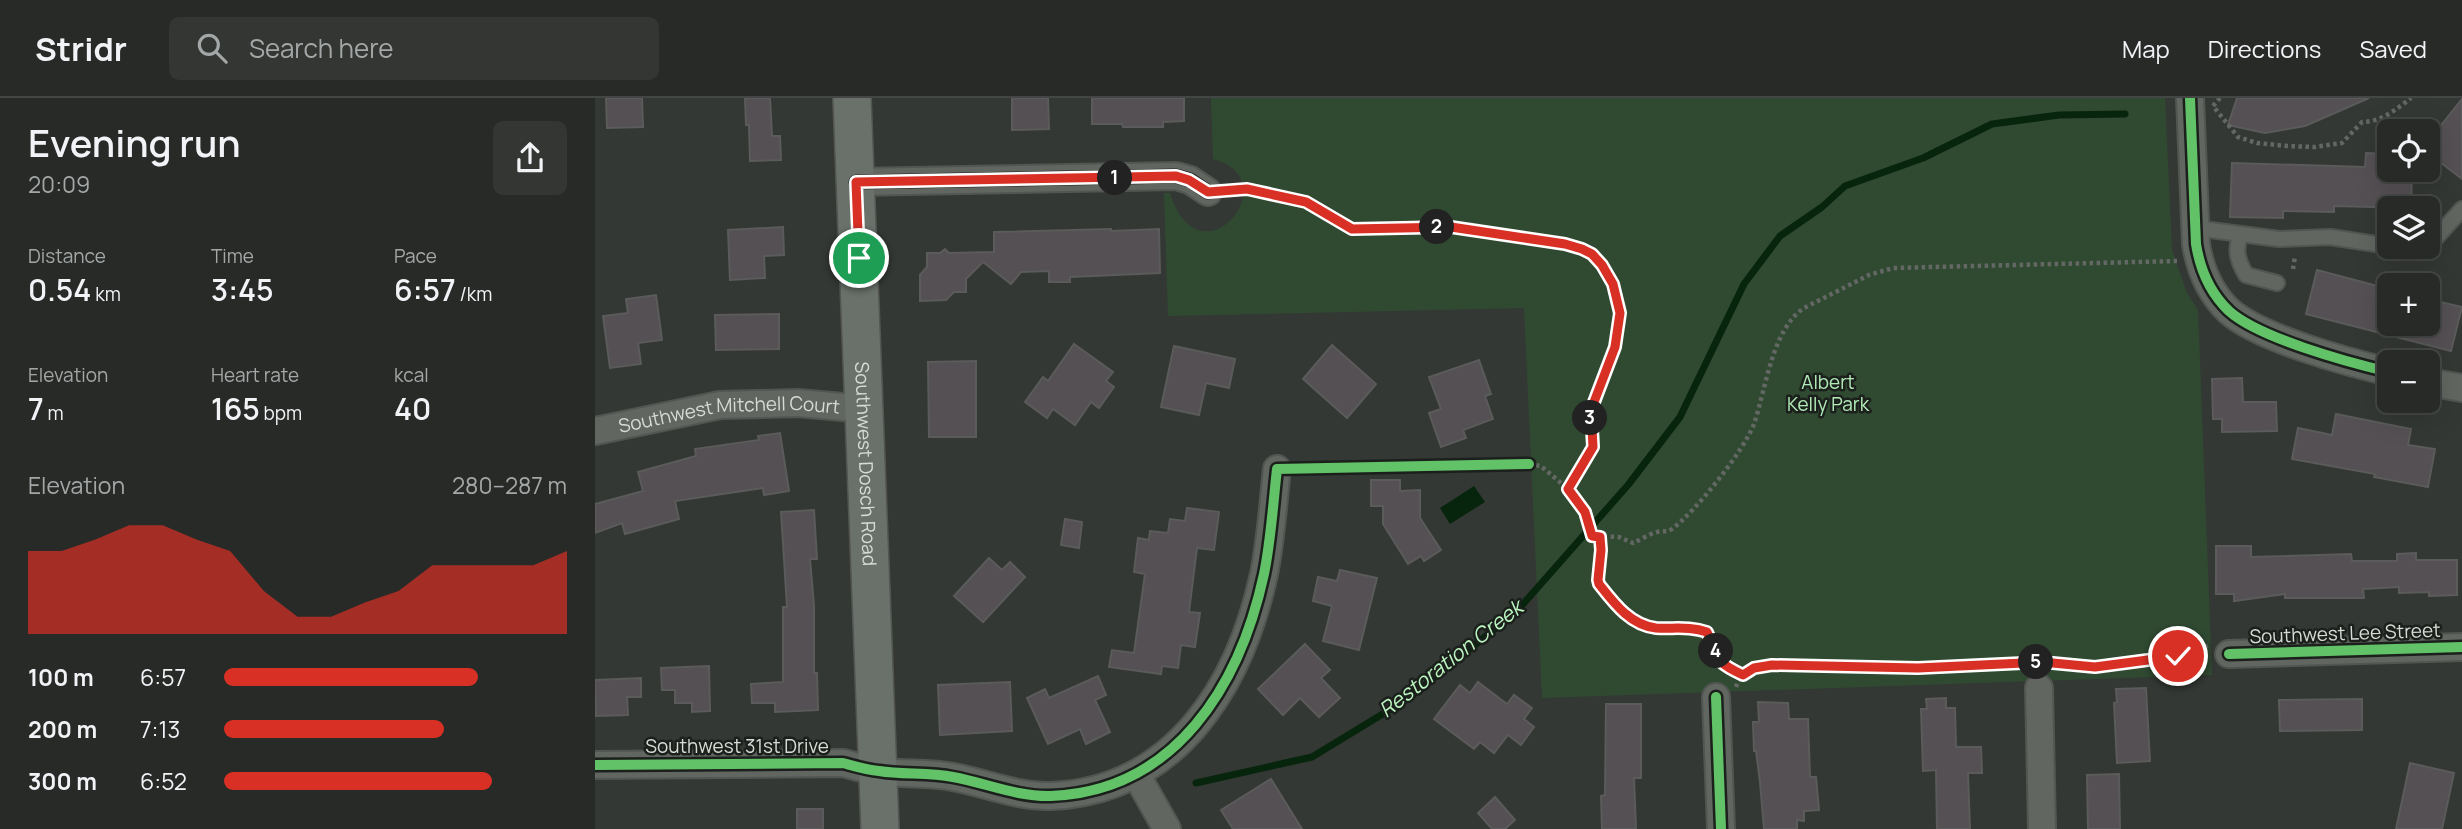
<!DOCTYPE html>
<html lang="en">
<head>
<meta charset="utf-8">
<style>
  :root { --surface:#272a27; --page:#333633; --text:#f1f3f6; --muted:#a4a7a7; --line:#434644; --accent:#d93025 }
  body { margin:0; font-family:Manrope,sans-serif; background:var(--page); color:var(--text); height:100vh; display:flex; flex-direction:column; font-size:26px; white-space:nowrap }
  * { box-sizing:border-box; margin:0 }
  p { font-size:23px; color:var(--muted) }
  .icon { flex:none; width:38px; height:38px; fill:none; stroke:currentColor; stroke-width:2; stroke-linecap:round; stroke-linejoin:round }
  .map { position:relative; flex:1; overflow:hidden }
  .drawer { display:flex; flex-direction:column; background:var(--surface); width:595px }
  .drawer>* { flex:none }
  .controls { position:absolute; left:1782px; top:21px; display:grid; gap:14px }
  .controls a { display:grid; place-items:center; width:63px; height:63px; border-radius:10px; background:var(--surface); box-shadow:0 7px 28px #0002,0 0 0 2px var(--line); font-size:35px }
  .pin { position:absolute; display:grid; place-items:center; width:60px; height:60px; color:#fff; margin:-30px; border:4px solid #fff; border-radius:50%; box-shadow:0 2px 7px #0007 }
  .km { position:absolute; width:35px; height:35px; margin:-18px; border-radius:50%; background:#222; color:#fff; font-size:19px; line-height:35px; text-align:center }
  .round { display:grid; place-items:center; flex:none; width:74px; height:74px; border-radius:10px; background:var(--page) }
  .head { display:flex; align-items:center; justify-content:space-between; height:119px; padding:0 28px }
  h1 { font-size:38px; font-weight:600; line-height:52px }
  .figures { display:grid; grid-template-columns:repeat(3,1fr); gap:10px; height:119px; padding:7px 28px }
  .figures div { display:grid; align-content:center }
  .figures b { font-size:30px; font-weight:600 }
  .figures small { font-size:19px; font-weight:400 }
  .figures p { font-size:19px }
  .chart { height:196px; padding:14px 28px }
  .chart p { display:flex; justify-content:space-between }
  .chart svg { width:100%; height:126px; margin-top:7px; fill:var(--accent); opacity:.7 }
  ul { padding:0 28px; list-style:none; font-size:23px }
  li { display:grid; grid-template-columns:112px 84px 1fr; align-items:center; height:52px }
  li i { height:18px; border-radius:9px; background:var(--accent) }
  header { display:flex; align-items:center; gap:42px; box-sizing:border-box; height:98px; padding:0 35px; background:var(--surface); border-bottom:2px solid var(--line) }
  header strong { font-size:33px }
  nav { display:flex; gap:38px; margin-inline-start:auto; font-size:24px }
  .search { width:490px; height:63px; background:var(--page); display:flex; align-items:center; gap:18px; box-sizing:border-box; padding:0 24px; border-radius:10px; color:var(--muted); font-size:26px }
  main { display:flex; flex:1; min-height:0 }
  .map>svg:first-child { display:block }
  .green { fill:#304a32 }
  .water { fill:#07250c }
  .lines { fill:none; stroke-linecap:round; stroke-linejoin:round }
  .stream { stroke:#07250c; stroke-width:7 }
  .building { fill:#545053; stroke:#5a5b5a; stroke-width:2 }
  .lane-casing { stroke:#525552; stroke-width:18 }
  .street-casing { stroke:#525552; stroke-width:30 }
  .secondary-casing { stroke:#525552; stroke-width:40 }
  .path { stroke:#646864; stroke-width:4.5; stroke-dasharray:3.5 3.5; stroke-linecap:butt }
  .lane { stroke:#616661; stroke-width:14 }
  .street { stroke:#616661; stroke-width:26 }
  .secondary { stroke:#6a716b; stroke-width:37 }
  .cycleway-casing { stroke:#1c201c; stroke-width:15 }
  .cycleway { stroke:#61c268; stroke-width:10 }
  .route-casing { stroke:#fff; stroke-width:14 }
  .route { stroke:#d93025; stroke-width:9 }
  .labels { text-anchor:middle; stroke-width:5; stroke-linejoin:round; paint-order:stroke }
  .park-label { font-size:19px; fill:#b1eab6; stroke:#1c201c }
  .street-label { font-size:19px; fill:#d6dbd6; stroke:#1c201c }
  .water-label { font-size:21px; font-style:italic; fill:#bcf6c1; stroke:#1c201c }
</style>
</head>
<body>
<header>
<strong>Stridr</strong>
<div class="search"><svg class="icon" aria-label="search" viewBox="0 0 24 24"><circle cx="10" cy="10" r="6"/><path d="M15 15l6 6"/></svg>Search here</div>
<nav><a>Map</a><a>Directions</a><a>Saved</a></nav>
</header>
<main>
<section class="drawer">
<div class="head"><div><h1>Evening run</h1><p>20:09</p></div><a class="round"><svg class="icon" aria-label="share" viewBox="0 0 24 24"><path d="M12 15V3M7 8l5-5 5 5M5 13v7h14v-7"/></svg></a></div>
<div class="figures">
<div><p>Distance</p><b>0.54<small> km</small></b></div>
<div><p>Time</p><b>3:45</b></div>
<div><p>Pace</p><b>6:57<small> /km</small></b></div>
</div>
<div class="figures">
<div><p>Elevation</p><b>7<small> m</small></b></div>
<div><p>Heart rate</p><b>165<small> bpm</small></b></div>
<div><p>kcal</p><b>40</b></div>
</div>
<div class="chart"><p><span>Elevation</span>280–287 m</p>
<svg viewBox="0 0 160 44" preserveAspectRatio="none"><path d="M0 44V15L10 15L20 11L30 6L40 6L50 11L60 15L70 29L80 38L90 38L100 33L110 29L120 20L130 20L140 20L150 20L160 15V44z"/></svg>
</div>
<ul>
<li><b>100 m</b>6:57<i style="width:74%"></i></li>
<li><b>200 m</b>7:13<i style="width:64%"></i></li>
<li><b>300 m</b>6:52<i style="width:78%"></i></li>
</ul>
</section>
<div class="map">
<svg width="1867" height="731" viewBox="0 0 1867 731">
  <rect width="100%" height="100%" fill="#343834"/>
  <path class="green" d="M616 0H1570L1577 152 1592 195 1603 212 1617 577 947 600 929 210 573 218 569 95H575C605 190 695 81 618 61Z"/>
  <polygon class="water" points="879,388 890,404 855,426 845,410"/>
  <g class="lines">
    <polyline class="stream" points="601,685 717,659 814,600 922,513 1033,387 1085,319 1149,186 1185,138 1227,109 1250,88 1328,60 1397,26 1464,17 1530,16"/>
  </g>
  <g class="building">
    <polygon points="11,0 47,0 48,29 12,30"/>
    <polygon points="150,0 175,0 177,38 185,38 186,62 155,63 154,27 151,27"/>
    <polygon points="417,0 453,0 454,31 417,32"/>
    <polygon points="497,0 589,0 589,23 568,24 568,29 528,29 527,26 497,26"/>
    <polygon points="1642,0 1774,0 1710,28 1670,35 1633,27"/>
    <polygon points="1867,1 1867,81 1832,54 1832,45"/>
    <polygon points="1771,55 1794,56 1794,72 1817,72 1816,110 1739,108 1739,114 1688,113 1688,120 1635,119 1637,65 1770,69"/>
    <polygon points="188,129 189,157 169,158 170,180 135,182 133,132"/>
    <polygon points="516,131 516,133 564,131 565,175 475,179 475,184 454,184 454,173 426,174 416,186 388,164 371,181 371,194 359,194 351,202 325,203 325,177 332,169 332,155 345,155 350,151 354,155 399,154 399,134"/>
    <polygon points="1722,172 1794,191 1794,226 1832,226 1832,201 1867,209 1856,253 1711,216"/>
    <polygon points="61,197 67,242 43,245 46,266 15,270 8,218 33,215 31,201"/>
    <polygon points="184,216 184,251 121,252 120,217"/>
    <polygon points="479,246 518,274 511,283 519,289 504,310 496,304 480,327 458,311 452,320 430,304 448,279 453,283"/>
    <polygon points="737,247 781,286 752,320 708,281"/>
    <polygon points="579,248 640,261 634,290 611,285 604,317 566,309"/>
    <polygon points="884,262 896,296 890,298 898,321 868,332 871,340 846,349 834,315 846,311 834,279"/>
    <polygon points="381,263 381,339 334,339 333,264"/>
    <polygon points="1647,280 1648,304 1681,304 1682,333 1627,334 1627,321 1618,321 1617,281"/>
    <polygon points="1741,316 1816,331 1813,347 1840,351 1833,389 1779,379 1780,376 1697,361 1703,330 1737,337"/>
    <polygon points="185,335 194,393 169,397 168,390 80,403 84,421 30,436 27,425 0,435 0,406 48,393 43,374 101,358 100,351 164,342 163,338"/>
    <polygon points="776,382 805,382 805,393 825,392 825,420 846,452 829,463 826,458 813,466 788,426 788,408 776,408"/>
    <polygon points="592,410 624,414 619,452 602,450 594,514 605,515 600,549 586,547 583,570 567,568 566,576 514,569 517,552 539,555 550,476 539,474 543,440 554,442 555,433 573,435 575,421 590,423"/>
    <polygon points="219,412 222,461 215,461 219,508 219,575 222,575 223,612 180,614 180,605 157,605 156,586 188,584 188,509 192,509 186,414"/>
    <polygon points="470,421 487,424 484,450 466,447"/>
    <polygon points="1621,448 1656,448 1656,459 1756,456 1757,463 1802,463 1802,456 1821,455 1821,462 1862,462 1862,497 1834,498 1834,494 1804,495 1804,489 1768,491 1769,500 1690,500 1690,496 1639,503 1639,496 1621,496"/>
    <polygon points="394,460 407,472 415,464 430,479 388,524 359,498"/>
    <polygon points="745,472 782,480 764,552 728,543 737,508 718,503 723,479 742,483"/>
    <polygon points="710,546 735,572 726,580 745,600 724,619 705,600 688,617 663,591"/>
    <polygon points="114,568 115,613 97,614 97,605 80,605 80,592 67,592 66,570"/>
    <polygon points="503,578 511,597 500,602 515,634 491,646 485,631 453,646 432,600 450,591 454,600"/>
    <polygon points="46,580 46,599 32,599 33,617 1,618 0,582"/>
    <polygon points="415,584 417,633 345,637 343,587"/>
    <polygon points="883,584 912,606 919,597 937,610 929,621 939,629 926,647 913,637 899,655 885,644 879,651 839,621 865,587 875,595"/>
    <polygon points="1551,590 1555,663 1522,665 1519,605 1522,604 1521,591"/>
    <polygon points="1351,600 1351,610 1360,610 1361,649 1386,649 1387,675 1373,675 1375,731 1342,731 1341,672 1328,673 1326,611 1332,611 1331,601"/>
    <polygon points="1767,601 1767,632 1685,633 1684,602"/>
    <polygon points="1163,604 1193,605 1194,621 1213,621 1215,679 1221,679 1224,712 1209,713 1209,723 1202,722 1202,731 1169,731 1165,684 1161,653 1159,653 1158,624 1164,624"/>
    <polygon points="1011,606 1046,606 1046,680 1039,680 1041,731 1007,731 1006,698 1010,697"/>
    <polygon points="1815,665 1859,675 1847,731 1801,731"/>
    <polygon points="1524,676 1525,731 1493,731 1492,677"/>
    <polygon points="676,681 707,731 638,731 626,712"/>
    <polygon points="900,699 920,722 910,731 897,731 883,715"/>
    <rect x="202" y="711" width="26" height="20"/>
  </g>
  <g class="lines">
    <g class="lane-casing">
      <g id="lane">
        <polyline points="1600,130 1684,141 1735,139 1794,148"/>
        <path d="M1646 136C1639 152 1643 163 1651 177L1682 185"/>
        <polyline points="1801,149 1829,153 1867,111"/>
      </g>
    </g>
    <g class="street-casing">
      <g id="street">
        <path d="M1595 0 1601 146C1605 171 1615 195 1634 213 1664 240 1752 264 1794 274"/>
        <polyline points="261,84 581,78 595,82 613,94"/>
        <polyline points="1832,284 1867,290"/>
        <path id="s1" d="M0 333 125 307 203 305 270 311"/>
        <polyline points="1634,556 1867,549"/>
        <polyline points="1444,590 1447,731"/>
        <polyline points="1121,599 1126,731"/>
        <path d="M0 667 248 665C259 668 272 672 284 673 308 677 333 674 358 679 391 685 422 699 456 698 581 693 645 587 669 476 676 442 678 406 682 371"/>
        <polyline points="541,676 572,731"/>
      </g>
    </g>
    <g class="secondary-casing">
      <g id="secondary">
        <path id="s2" d="M257 0 285 731"/>
      </g>
    </g>
    <g class="path">
      <path d="M1625 0 1618 8 1643 39 1662 45 1692 48 1720 49 1747 45 1767 24C1786 24 1802 11 1816 0"/>
      <path d="M634 92 652 91 711 104 757 131 856 129 970 147C990 152 1002 159 1013 177 1039 222 1011 262 997 306 993 320 1002 336 998 349 993 363 980 378 973 391L990 414 997 438 1024 439 1038 445C1045 442 1054 436 1062 434 1068 432 1071 435 1077 431 1101 413 1148 354 1159 326 1171 291 1177 231 1209 210L1274 177 1298 170 1582 163"/>
      <polyline points="1698,171 1700,158"/>
      <polyline points="934,366 946,368 973,391"/>
      <path d="M1005 439 1006 452 1003 482C1013 504 1036 528 1062 529 1079 531 1095 528 1112 534 1125 563 1119 563 1148 577"/>
      <polyline points="1141,589 1143,583 1152,573 1177,567 1323,570 1447,564 1500,569 1583,558 1597,551 1613,548"/>
    </g>
    <use href="#lane" class="lane"/>
    <use href="#street" class="street"/>
    <use href="#secondary" class="secondary"/>
    <g class="cycleway-casing">
      <g id="cycleway">
        <path d="M1595 0 1601 146C1605 171 1615 195 1634 213 1664 240 1752 264 1794 274"/>
        <polyline points="261,84 581,78 595,82 613,94"/>
        <polyline points="1634,556 1867,549"/>
        <polyline points="1121,599 1126,731"/>
        <path d="M0 667 248 665C259 668 272 672 284 673 308 677 333 674 358 679 391 685 422 699 456 698 581 693 645 587 669 476 676 442 678 406 682 371L934 366"/>
      </g>
    </g>
    <use href="#cycleway" class="cycleway"/>
  </g>
  <g class="lines">
    <g class="route-casing">
      <path id="route" d="M264 160 261 84 581 78 594 82 613 94 652 91 711 104 757 131 856 129 970 146 987 151 997 156 1007 167 1018 186 1025 215 1020 249 996 312 998 349 973 391 990 414 997 438 1005 439 1006 452 1003 482 1004 486C1019 505 1035 527 1061 530 1079 531 1095 528 1112 534 1125 563 1119 563 1148 577L1159 570 1177 567 1323 570 1447 564 1500 569 1583 558"/>
    </g>
    <use href="#route" class="route"/>
  </g>
  <g class="labels">
    <g class="park-label">
      <text x="1233" y="291">Albert<tspan x="1233" dy="22">Kelly Park</tspan></text>
    </g>
    <g class="street-label">
      <text dy="7" stroke="none"><textPath href="#s1" startOffset="136">Southwest Mitchell Court</textPath></text>
      <text dy="7" stroke="none"><textPath href="#s2" startOffset="366">Southwest Dosch Road</textPath></text>
      <text transform="translate(1750 535) rotate(-2)" y="7">Southwest Lee Street</text>
      <text x="142" y="655">Southwest 31st Drive</text>
    </g>
    <g class="water-label">
      <text transform="translate(856 561) rotate(-38)" y="7">Restoration Creek</text>
    </g>
  </g>
</svg>
<div class="controls">
<a><svg class="icon" aria-label="locate" viewBox="0 0 24 24"><circle cx="12" cy="12" r="6"/><path d="M12 2v4M12 18v4M2 12h4M18 12h4"/></svg></a>
<a><svg class="icon" aria-label="layers" viewBox="0 0 24 24"><path d="M12 4l9 5-9 5-9-5zM3 14l9 5 9-5"/></svg></a>
<a>+</a>
<a>−</a>
</div>
<div class="pin" style="left:264px;top:160px;background:#1e9e55"><svg class="icon" aria-label="arrive" viewBox="0 0 24 24"><path d="M6 21V4h12l-3 4 3 4H6"/></svg></div>
<div class="pin" style="left:1583px;top:558px;background:#d93025"><svg class="icon" aria-label="check" viewBox="0 0 24 24"><path d="M5 12l5 5 9-10"/></svg></div>
<b class="km" style="left:520px;top:80px">1</b>
<b class="km" style="left:842px;top:129px">2</b>
<b class="km" style="left:995px;top:320px">3</b>
<b class="km" style="left:1121px;top:553px">4</b>
<b class="km" style="left:1441px;top:564px">5</b>
</div>
</main>
</body>
</html>
